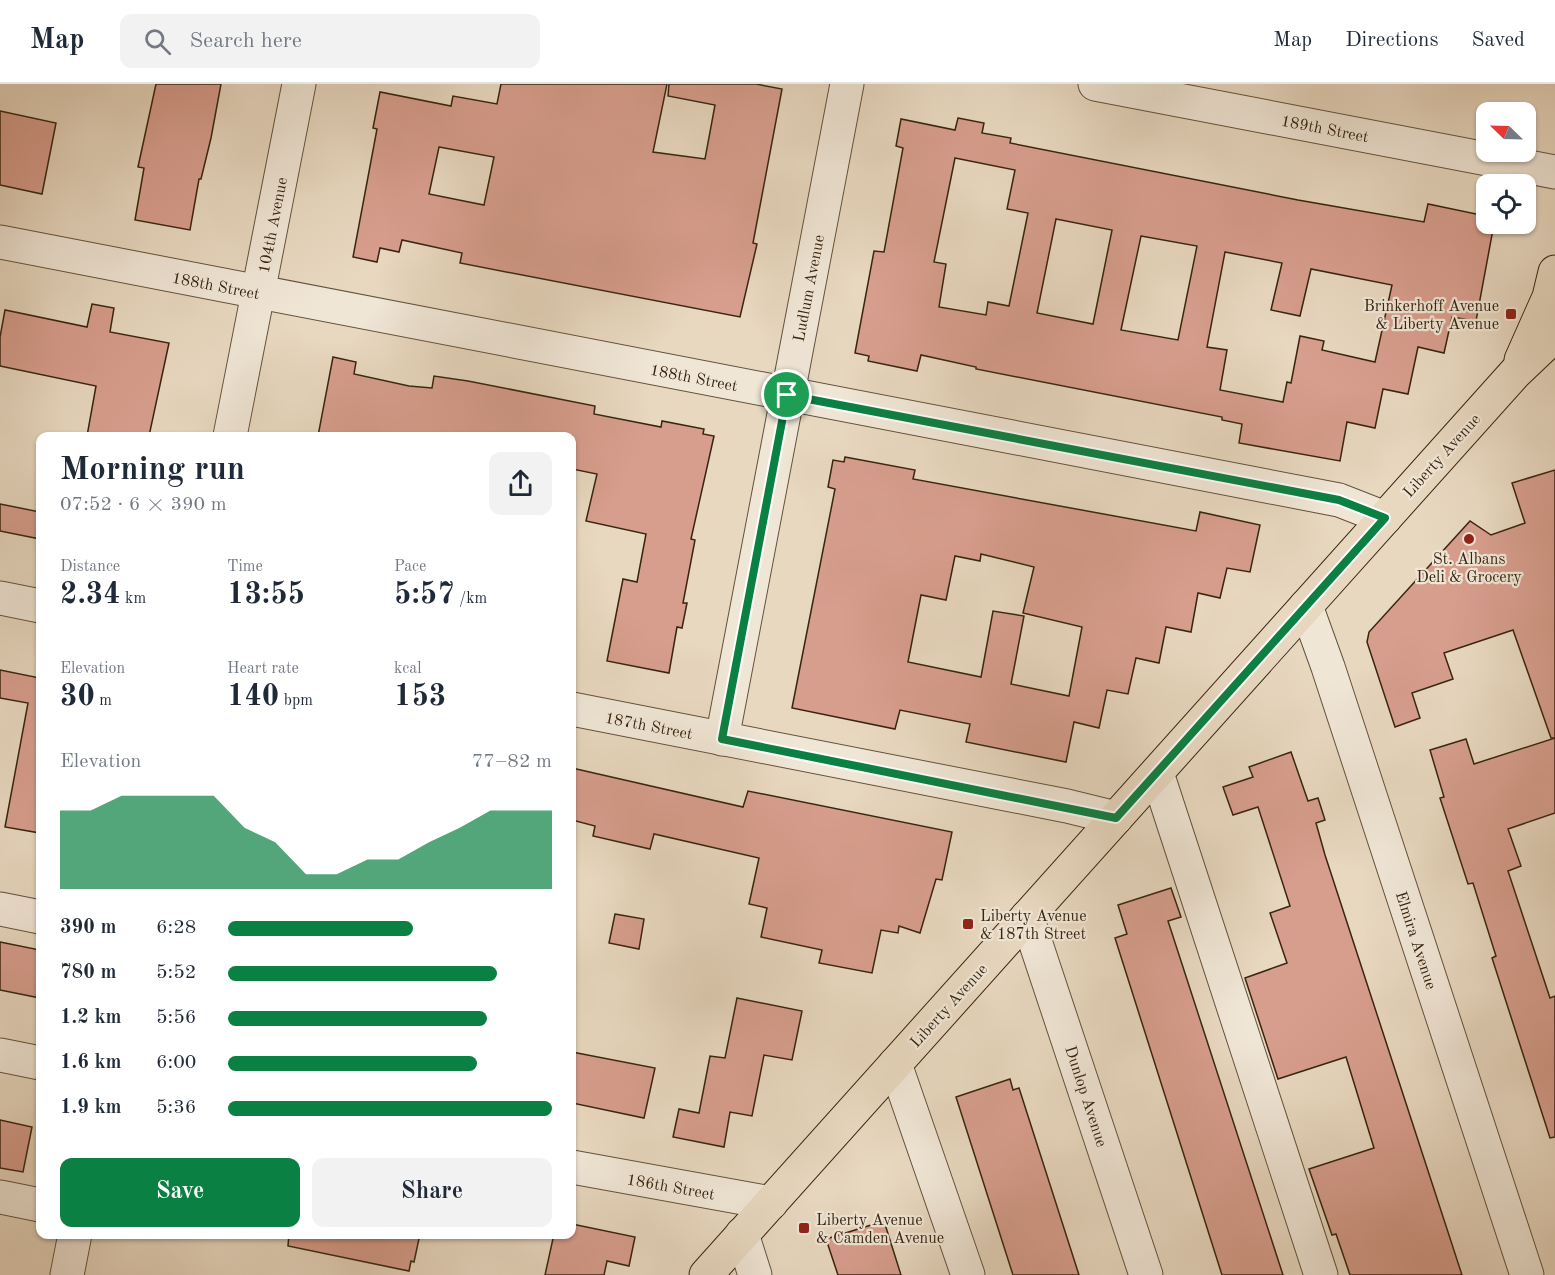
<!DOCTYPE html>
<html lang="en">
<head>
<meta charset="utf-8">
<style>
  :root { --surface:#fff; --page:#f2f2f3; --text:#1f2937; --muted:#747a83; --line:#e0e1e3; --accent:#0b8043 }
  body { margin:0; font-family:"Old Standard TT",serif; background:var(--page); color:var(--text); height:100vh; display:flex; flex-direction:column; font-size:22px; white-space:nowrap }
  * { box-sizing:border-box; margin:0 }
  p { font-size:20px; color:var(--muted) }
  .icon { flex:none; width:33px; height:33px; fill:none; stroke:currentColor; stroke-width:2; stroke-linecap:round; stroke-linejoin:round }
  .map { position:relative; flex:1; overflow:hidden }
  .drawer { position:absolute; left:36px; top:348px; width:540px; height:807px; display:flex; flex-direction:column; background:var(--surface); border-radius:12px; box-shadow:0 2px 4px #0004 }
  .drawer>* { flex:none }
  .needle { width:39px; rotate:293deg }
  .controls { position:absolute; left:1476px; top:18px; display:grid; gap:12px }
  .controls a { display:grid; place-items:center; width:60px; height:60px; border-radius:12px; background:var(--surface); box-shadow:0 2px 4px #0004; font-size:30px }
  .pin { position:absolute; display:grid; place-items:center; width:51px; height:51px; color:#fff; margin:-26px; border:3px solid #fff; border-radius:50%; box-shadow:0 2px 6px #0007 }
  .round { display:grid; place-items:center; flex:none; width:63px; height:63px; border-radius:12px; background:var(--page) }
  .head { display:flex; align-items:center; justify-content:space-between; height:102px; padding:0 24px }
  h1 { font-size:33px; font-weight:600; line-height:45px }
  .figures { display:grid; grid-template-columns:repeat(3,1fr); gap:9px; height:102px; padding:6px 24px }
  .figures div { display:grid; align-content:center }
  .figures b { font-size:30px; font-weight:600 }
  .figures small { font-size:16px; font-weight:400 }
  .figures p { font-size:16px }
  .chart { height:168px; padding:12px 24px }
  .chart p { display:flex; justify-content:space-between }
  .chart svg { width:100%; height:108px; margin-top:6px; fill:var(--accent); opacity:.7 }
  .button { display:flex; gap:12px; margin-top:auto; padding:12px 24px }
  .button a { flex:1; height:69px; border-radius:12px; background:var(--accent); color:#fff; font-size:24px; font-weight:600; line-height:69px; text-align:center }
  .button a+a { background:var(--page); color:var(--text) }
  ul { padding:0 24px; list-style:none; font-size:20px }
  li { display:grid; grid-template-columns:96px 72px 1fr; align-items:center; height:45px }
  li i { height:15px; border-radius:8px; background:var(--accent) }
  header { display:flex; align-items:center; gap:36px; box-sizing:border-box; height:84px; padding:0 30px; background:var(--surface); border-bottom:2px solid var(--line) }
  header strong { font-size:28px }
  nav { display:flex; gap:33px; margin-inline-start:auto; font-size:21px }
  .search { width:420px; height:54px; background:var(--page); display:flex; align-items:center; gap:15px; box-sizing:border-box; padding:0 21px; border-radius:12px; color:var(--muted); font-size:22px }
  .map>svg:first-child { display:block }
  .building { fill:#d79e8d; stroke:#37250f; stroke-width:1.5; fill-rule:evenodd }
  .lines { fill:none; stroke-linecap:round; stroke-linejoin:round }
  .minor-casing { stroke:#63523b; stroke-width:35 }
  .major-casing { stroke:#37250f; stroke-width:35 }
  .minor { stroke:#f0e6d6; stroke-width:33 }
  .major { stroke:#e8d8c0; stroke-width:33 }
  .route-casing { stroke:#fff; stroke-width:12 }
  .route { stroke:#0b8043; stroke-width:8 }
  .poi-dot { fill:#8f2418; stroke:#f0e6d6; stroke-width:2 }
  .labels { text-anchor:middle; stroke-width:4.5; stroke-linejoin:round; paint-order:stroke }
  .street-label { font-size:16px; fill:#37250f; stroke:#f0e6d6 }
  .poi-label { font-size:16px; fill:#37250f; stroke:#f0e6d6; text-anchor:start }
</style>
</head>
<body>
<header>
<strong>Map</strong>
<div class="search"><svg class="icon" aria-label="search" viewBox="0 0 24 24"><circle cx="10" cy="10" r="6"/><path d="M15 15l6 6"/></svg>Search here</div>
<nav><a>Map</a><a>Directions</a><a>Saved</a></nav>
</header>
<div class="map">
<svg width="1555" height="1191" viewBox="0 0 1555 1191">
  <rect width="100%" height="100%" fill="#e8d8c0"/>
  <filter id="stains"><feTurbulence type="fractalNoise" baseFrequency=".00333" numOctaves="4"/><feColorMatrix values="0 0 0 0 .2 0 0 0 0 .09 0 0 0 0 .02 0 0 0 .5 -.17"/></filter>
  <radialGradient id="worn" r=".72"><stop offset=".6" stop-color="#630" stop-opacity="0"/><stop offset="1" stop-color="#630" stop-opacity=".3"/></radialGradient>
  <g class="building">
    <polygon points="156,0 221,0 211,54 201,95 199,95 190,146 135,136 144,84 138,83"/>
    <path d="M501 0H667L653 68 705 75 715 21 668 12 669 0H756L782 5 753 159 757 160 740 233 460 179 462 169 402 156 399 168 380 164 377 178 353 173 377 45 373 44 380 8 451 22 453 12 497 20ZM439 63 494 73 484 121 429 110Z"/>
    <polygon points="0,27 56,39 42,110 0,101"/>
    <path d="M958 34 984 39 982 49 1011 54 1010 59 1298 116 1424 138 1428 120 1486 132V140H1494L1476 237 1452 233 1444 269 1418 263 1408 310 1383 305 1375 344 1347 338 1340 377 1239 359 1242 340 1222 336V333L976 285V283L921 271 917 287 868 277 869 272 855 269 874 167 884 168 903 64 896 62 901 35 955 46ZM955 74 1015 86 1007 125 1028 129 1009 222 988 218 986 231 939 223 946 180 934 178ZM1056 135 1112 146 1093 240 1037 229ZM1141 152 1197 162 1178 256 1121 246ZM1225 168 1282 179 1271 226 1300 232 1311 185 1392 201 1375 278 1322 266 1324 257 1300 252 1291 299 1287 298 1283 318 1220 306 1227 266 1207 263Z"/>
    <polygon points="92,220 114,224 110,248 169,259 149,352 87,352 96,302 0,282 0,253 5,226 87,243"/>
    <polygon points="333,273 356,278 354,290 409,302 432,304 434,292 468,297 595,322 594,330 661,343 662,337 704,345 703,350 714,352 691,455 695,456 683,519 687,519 682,544 677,543 669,589 607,577 623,495 637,498 646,450 586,437 597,390 572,385 572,352 318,352"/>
    <path d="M845 373 915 386 913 395 1196 447 1200 428 1260 441 1250 488 1227 484 1220 514 1198 509 1191 548 1166 543 1159 579 1136 574 1128 610 1107 606 1099 644 1074 638 1066 678 966 658 970 640 900 626 895 645 792 624 835 405 828 403 833 376 844 378ZM981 470 1034 483 1023 529 1082 543 1069 612 1011 600 1024 532 993 527 981 593 908 578 921 511 946 516 955 472 980 477Z"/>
    <polygon points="1555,386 1555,654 1551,654 1513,546 1444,569 1453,595 1412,609 1420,634 1395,643 1367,558 1369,548 1470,437 1491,451 1525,439 1512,399"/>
    <polygon points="0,420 40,428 40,455 0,447"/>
    <polygon points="0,586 40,594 40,749 5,743 28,619 0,614"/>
    <polygon points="1555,654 1555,729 1508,745 1521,782 1508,787 1550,914 1555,912 1555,1053 1550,1054 1492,874 1496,872 1473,799 1468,800 1440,714 1444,713 1430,666 1466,655 1474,680"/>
    <polygon points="1291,668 1308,717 1318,714 1325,736 1316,739 1325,771 1462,1191 1350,1191 1336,1150 1332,1151 1309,1085 1374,1064 1346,973 1278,995 1245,894 1287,879 1270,829 1290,822 1258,723 1233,731 1223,703 1253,693 1249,683"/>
    <polygon points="572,684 743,723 748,707 952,748 942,796 936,795 920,849 899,842 898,849 881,846 872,889 819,879 822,866 761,853 767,824 749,820 759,774 654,750 650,765 593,752 595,742 572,736"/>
    <polygon points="1171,804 1181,833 1168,837 1283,1191 1222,1191 1115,854 1127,850 1118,821"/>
    <polygon points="615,830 644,835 639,865 609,859"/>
    <polygon points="0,858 40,866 40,914 0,906"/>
    <polygon points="737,914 802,927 792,976 764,971 752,1032 730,1028 724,1063 673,1053 679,1025 699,1029 710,972 725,974"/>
    <polygon points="572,968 655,984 644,1034 572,1019"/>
    <polygon points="1010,995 1013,1006 1019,1004 1079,1191 1013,1191 956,1013"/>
    <polygon points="0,1036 32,1043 23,1088 0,1084"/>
    <polygon points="884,1137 901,1191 838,1191 826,1155"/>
    <polygon points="572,1140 635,1153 629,1182 607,1177 604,1191 545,1191 554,1150 572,1150"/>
    <polygon points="289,1150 420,1150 414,1178 411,1177 409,1187 288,1162"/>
  </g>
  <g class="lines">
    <g class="minor-casing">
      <g id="minor">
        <polyline points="1095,0 1555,88"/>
        <polyline points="0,158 1339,416 1385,434"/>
        <polyline points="230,352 299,0"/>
        <polyline points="0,514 40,522"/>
        <polyline points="1306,522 1328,583 1527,1191"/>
        <polyline points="572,625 1067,722 1116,734"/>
        <polyline points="722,655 847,0"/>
        <polyline points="1157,689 1321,1191"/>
        <polyline points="0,825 40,833"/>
        <polyline points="1027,833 1146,1191"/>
        <polyline points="0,971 40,979"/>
        <polyline points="895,980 968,1191"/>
        <polyline points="572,1083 771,1119"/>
        <polyline points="0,1113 40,1121"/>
        <polyline points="742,1150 755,1191"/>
        <polyline points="67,1191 75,1150"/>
      </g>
    </g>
    <g class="major-casing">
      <g id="major">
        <polyline points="1521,276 1549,213 1555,188"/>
        <polyline points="706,1191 1515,289 1555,251"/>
      </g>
    </g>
    <use href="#minor" class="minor"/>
    <use href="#major" class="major"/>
  </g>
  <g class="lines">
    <g class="route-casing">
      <polygon id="route" points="787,311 1339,416 1385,434 1116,734 722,655"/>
    </g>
    <use href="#route" class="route"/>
  </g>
  <g class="poi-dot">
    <rect x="1505" y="224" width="12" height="12" rx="3"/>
    <circle cx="1469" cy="455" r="6"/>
    <rect x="962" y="834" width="12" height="12" rx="3"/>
    <rect x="798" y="1138" width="12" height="12" rx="3"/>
  </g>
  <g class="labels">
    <g class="street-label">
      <text transform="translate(1325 44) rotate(11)" y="6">189th Street</text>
      <text transform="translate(272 141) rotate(-79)" y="6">104th Avenue</text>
      <text transform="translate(216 201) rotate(11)" y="6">188th Street</text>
      <text transform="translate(808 204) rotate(-79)" y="6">Ludlum Avenue</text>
      <text transform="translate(694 293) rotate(11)" y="6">188th Street</text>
      <text transform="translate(1441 371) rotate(-48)" y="6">Liberty Avenue</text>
      <text transform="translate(649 641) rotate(11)" y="6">187th Street</text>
      <text transform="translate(1417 856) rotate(72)" y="6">Elmira Avenue</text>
      <text transform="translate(948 921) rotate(-48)" y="6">Liberty Avenue</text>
      <text transform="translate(1087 1012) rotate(72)" y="6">Dunlop Avenue</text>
      <text transform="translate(671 1102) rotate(10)" y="6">186th Street</text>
    </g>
    <g class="poi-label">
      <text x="1499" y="227" text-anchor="end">Brinkerhoff Avenue<tspan x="1499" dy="18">&amp; Liberty Avenue</tspan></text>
      <text x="1469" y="480" text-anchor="middle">St. Albans<tspan x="1469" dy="18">Deli &amp; Grocery</tspan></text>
      <text x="980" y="837">Liberty Avenue<tspan x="980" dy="18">&amp; 187th Street</tspan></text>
      <text x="816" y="1141">Liberty Avenue<tspan x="816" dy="18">&amp; Camden Avenue</tspan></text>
    </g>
  </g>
  <rect width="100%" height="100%" filter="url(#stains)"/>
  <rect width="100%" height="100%" fill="url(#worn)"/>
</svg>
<div class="controls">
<a><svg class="needle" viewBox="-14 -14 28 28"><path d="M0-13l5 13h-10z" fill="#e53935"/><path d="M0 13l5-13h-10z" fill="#747a83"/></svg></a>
<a><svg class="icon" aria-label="locate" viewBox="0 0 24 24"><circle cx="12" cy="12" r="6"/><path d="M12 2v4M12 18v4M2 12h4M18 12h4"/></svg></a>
</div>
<div class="pin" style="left:787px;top:311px;background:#1e9e55"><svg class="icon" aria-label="arrive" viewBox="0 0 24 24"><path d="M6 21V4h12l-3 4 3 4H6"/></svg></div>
<section class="drawer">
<div class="head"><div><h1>Morning run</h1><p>07:52 · 6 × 390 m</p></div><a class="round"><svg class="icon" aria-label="share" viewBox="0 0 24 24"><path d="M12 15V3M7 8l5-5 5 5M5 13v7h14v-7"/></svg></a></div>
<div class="figures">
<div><p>Distance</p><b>2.34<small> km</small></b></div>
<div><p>Time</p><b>13:55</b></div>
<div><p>Pace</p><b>5:57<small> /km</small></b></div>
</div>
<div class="figures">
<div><p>Elevation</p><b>30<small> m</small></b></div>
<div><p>Heart rate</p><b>140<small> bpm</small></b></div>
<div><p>kcal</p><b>153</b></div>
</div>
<div class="chart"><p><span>Elevation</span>77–82 m</p>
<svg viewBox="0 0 160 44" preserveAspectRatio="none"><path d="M0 44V12L10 12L20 6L30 6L40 6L50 6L60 19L70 25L80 38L90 38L100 32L110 32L120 25L130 19L140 12L150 12L160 12V44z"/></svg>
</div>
<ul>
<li><b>390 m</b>6:28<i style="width:57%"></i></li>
<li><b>780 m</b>5:52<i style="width:83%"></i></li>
<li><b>1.2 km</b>5:56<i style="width:80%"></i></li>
<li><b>1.6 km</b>6:00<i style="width:77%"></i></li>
<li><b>1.9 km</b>5:36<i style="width:100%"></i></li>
</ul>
<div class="button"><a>Save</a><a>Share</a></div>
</section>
</div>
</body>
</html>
